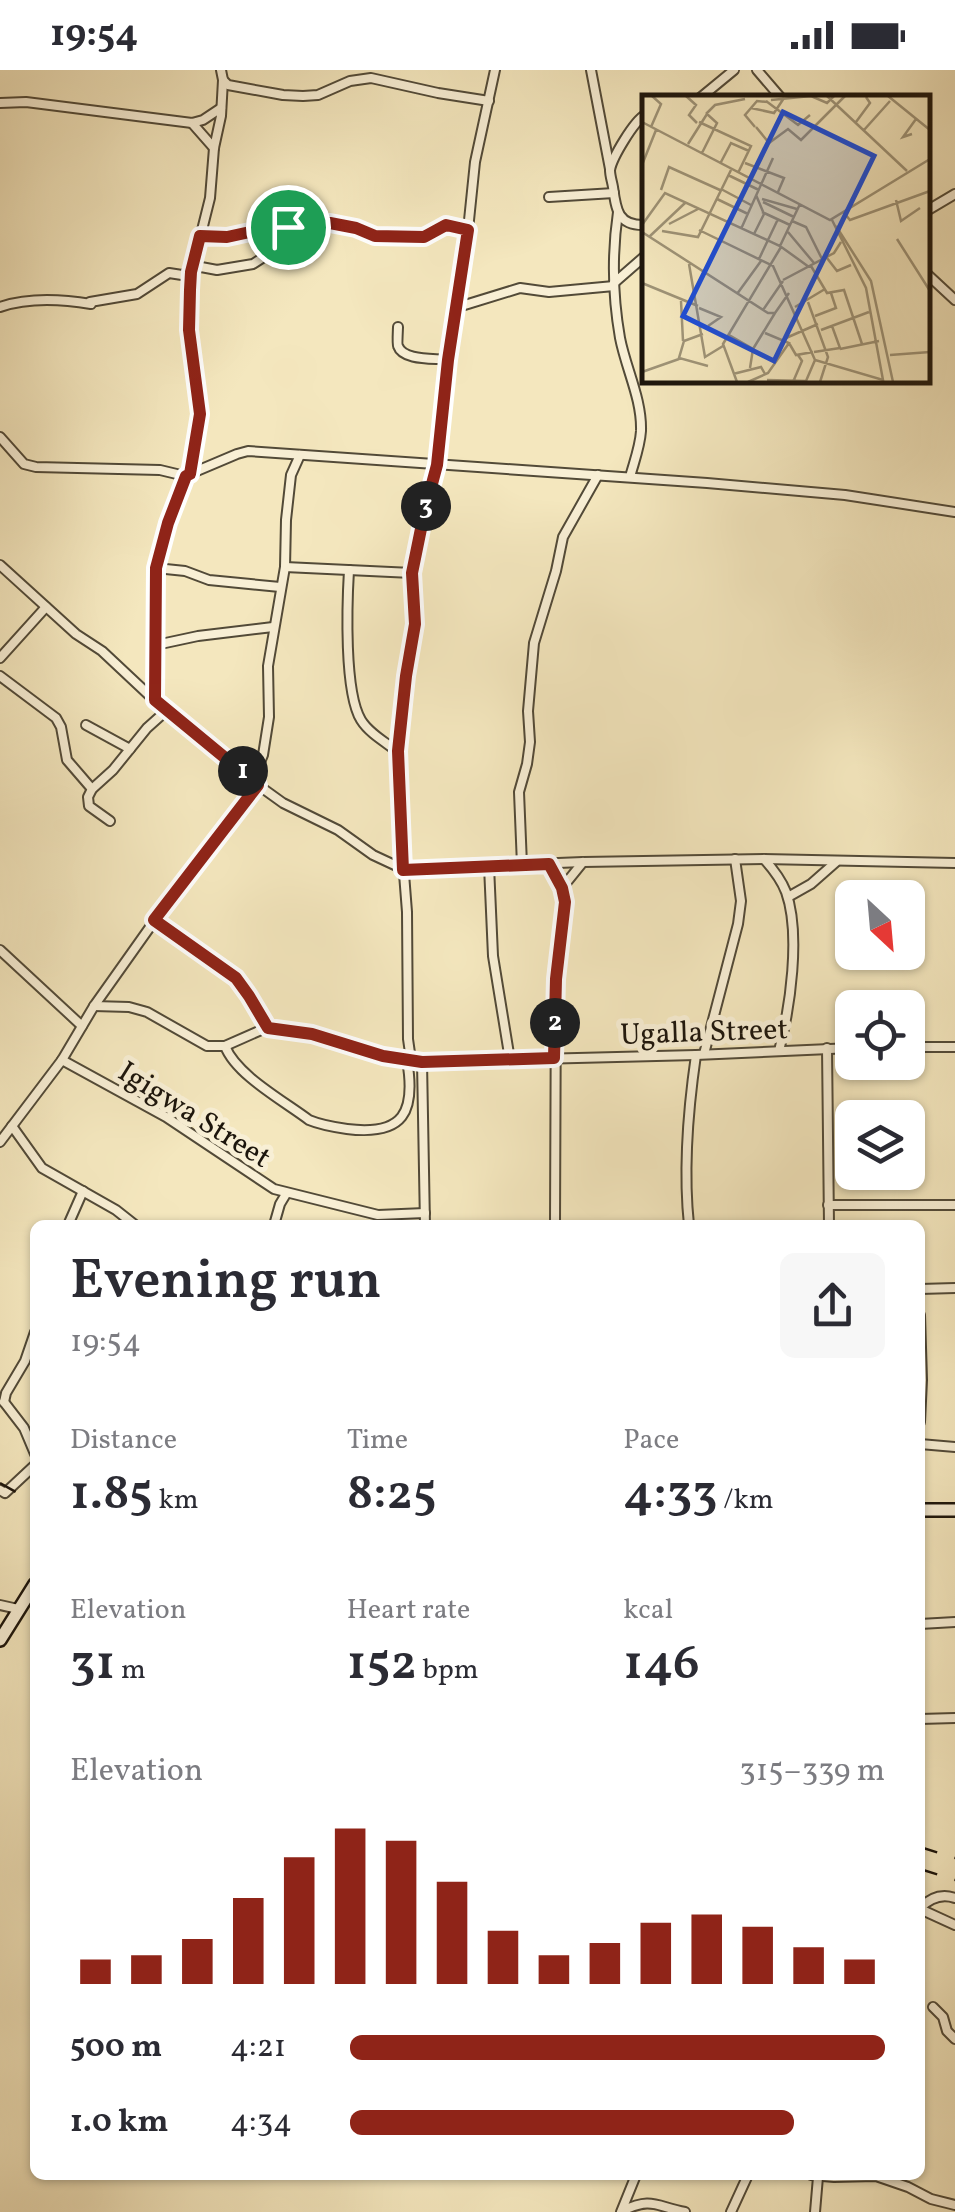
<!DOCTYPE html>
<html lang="en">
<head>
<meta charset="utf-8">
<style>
  :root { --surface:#fff; --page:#f7f7f7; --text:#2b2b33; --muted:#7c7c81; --accent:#8f2418 }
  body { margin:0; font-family:Vollkorn,serif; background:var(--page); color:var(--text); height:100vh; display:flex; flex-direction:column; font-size:38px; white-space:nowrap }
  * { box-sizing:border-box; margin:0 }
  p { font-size:32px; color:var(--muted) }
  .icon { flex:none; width:55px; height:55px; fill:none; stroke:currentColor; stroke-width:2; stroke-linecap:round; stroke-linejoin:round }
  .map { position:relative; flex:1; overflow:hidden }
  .side { position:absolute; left:30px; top:1150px; width:895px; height:960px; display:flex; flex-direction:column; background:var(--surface); border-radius:15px; box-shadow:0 2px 8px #0004 }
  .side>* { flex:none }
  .needle { width:65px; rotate:154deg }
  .buttons { position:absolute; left:835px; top:810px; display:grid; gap:20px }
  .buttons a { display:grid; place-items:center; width:90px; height:90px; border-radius:15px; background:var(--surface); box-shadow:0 2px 8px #0004; font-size:50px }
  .pin { position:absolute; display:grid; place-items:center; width:85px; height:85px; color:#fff; margin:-42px; border:5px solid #fff; border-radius:50%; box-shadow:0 2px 10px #0007 }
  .km { position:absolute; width:50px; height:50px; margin:-25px; border-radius:50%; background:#222; color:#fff; font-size:28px; line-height:50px; text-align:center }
  .round { display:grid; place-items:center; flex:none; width:105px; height:105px; border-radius:15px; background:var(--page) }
  .headline { display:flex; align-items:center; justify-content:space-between; height:170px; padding:0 40px }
  h1 { font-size:55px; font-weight:600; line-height:75px }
  .figures { display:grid; grid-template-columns:repeat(3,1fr); gap:15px; height:170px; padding:10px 40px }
  .figures div { display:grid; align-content:center }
  .figures b { font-size:50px; font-weight:600 }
  .figures small { font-size:28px; font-weight:400 }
  .figures p { font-size:28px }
  .chart { height:280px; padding:20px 40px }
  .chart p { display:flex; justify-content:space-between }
  .chart svg { width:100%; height:180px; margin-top:10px; stroke:var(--accent); stroke-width:6 }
  ul { padding:0 40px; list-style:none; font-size:32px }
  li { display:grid; grid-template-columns:160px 120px 1fr; align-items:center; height:75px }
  li i { height:25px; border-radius:12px; background:var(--accent) }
  .status { display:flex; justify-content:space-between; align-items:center; height:70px; padding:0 50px; background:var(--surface); direction:ltr }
  .status svg { height:28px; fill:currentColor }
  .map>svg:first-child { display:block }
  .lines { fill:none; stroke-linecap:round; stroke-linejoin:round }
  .street-casing { stroke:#524a38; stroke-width:12 }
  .secondary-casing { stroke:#1c150c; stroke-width:16 }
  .street { stroke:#f8efd5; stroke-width:8 }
  .secondary { stroke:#f8efd5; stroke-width:11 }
  .rail { stroke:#1c150c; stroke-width:2.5; stroke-dasharray:18 18; stroke-linecap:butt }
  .route-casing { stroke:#fff; stroke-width:20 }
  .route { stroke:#8f2418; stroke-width:12 }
  .labels { text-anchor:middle; stroke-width:10; stroke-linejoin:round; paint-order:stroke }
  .street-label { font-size:30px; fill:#1c150c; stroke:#f8efd5 }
  .inset-road { fill:none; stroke:#9e9377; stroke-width:2.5 }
  .view { fill:#1d4ed8; fill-opacity:0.15; stroke:#1d4ed8; stroke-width:5 }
  .inset-edge { fill:none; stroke:#1c150c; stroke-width:5 }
</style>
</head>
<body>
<div class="status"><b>19:54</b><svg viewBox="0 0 49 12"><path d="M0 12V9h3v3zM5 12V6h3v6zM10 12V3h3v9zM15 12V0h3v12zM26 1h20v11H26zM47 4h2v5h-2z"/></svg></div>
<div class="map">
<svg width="955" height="2142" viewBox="0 0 955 2142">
  <rect width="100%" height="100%" fill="#f4e7be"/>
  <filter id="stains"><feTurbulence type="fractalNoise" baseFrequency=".002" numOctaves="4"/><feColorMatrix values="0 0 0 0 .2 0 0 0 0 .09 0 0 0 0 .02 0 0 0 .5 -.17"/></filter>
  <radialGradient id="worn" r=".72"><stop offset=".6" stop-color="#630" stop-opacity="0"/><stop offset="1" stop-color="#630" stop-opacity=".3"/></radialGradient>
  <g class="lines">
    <g class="street-casing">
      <g id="street">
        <polyline points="221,0 223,10 228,15 283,25 303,26 318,25 350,11 371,8 438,23 489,31"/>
        <polyline points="591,0 610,99"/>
        <polyline points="757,0 781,28"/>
        <polyline points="700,28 734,0"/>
        <polyline points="0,33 26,32 192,53 203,50 221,38"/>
        <path d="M645 45C634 51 612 88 610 100 610 106 612 111 613 117 616 140 618 156 645 155"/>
        <polyline points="192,53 214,78"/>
        <polyline points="549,127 614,123"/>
        <polyline points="928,140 955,124"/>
        <path d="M618 142C612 183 613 228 620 268 626 299 642 329 641 361 640 377 634 392 630 407"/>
        <polyline points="200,166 227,167 250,162 330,153 356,158 375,166 424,167 446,155 468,160"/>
        <polyline points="192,199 201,197 217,200 253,194 267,185 285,180 306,155"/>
        <polyline points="928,205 955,230"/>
        <polyline points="614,213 645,186"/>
        <polyline points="90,232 137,224 169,203 182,205 191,202"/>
        <path d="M0 237C29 227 61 229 91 234"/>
        <polyline points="455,238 520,218 549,222 614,216"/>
        <path d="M398 257C398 259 397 274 398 276 403 291 435 288 448 290"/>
        <polyline points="0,367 24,394 36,397 160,400 185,406"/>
        <polyline points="190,404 200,344 189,260 191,204 210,128 214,78 221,46 223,10"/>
        <polyline points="0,495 76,564 102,581 166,641 258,715 283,733 338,760 373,785 403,799 583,792 764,789 955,793"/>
        <polyline points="285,497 412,503"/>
        <polyline points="156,498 185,501 209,510 280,517"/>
        <path d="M349 500C347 534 344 622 361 650 369 663 385 672 397 681"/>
        <polyline points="156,575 198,566 273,557"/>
        <polyline points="0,588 46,537"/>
        <polyline points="0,606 56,648 61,657 67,690 92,719"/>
        <polyline points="155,630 156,498 169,453 185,406 237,384 248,381 707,413 845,425 955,442"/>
        <polyline points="86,655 130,679"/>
        <polyline points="253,709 263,685 269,647 268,596 285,497 286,450 291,405 300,385"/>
        <polyline points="110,751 89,736 88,727 92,719 113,700 147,658 166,641"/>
        <path d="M764 789C773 799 781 809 786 822 801 864 790 938 779 981"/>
        <polyline points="549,794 562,818 565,832 556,909 555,1155"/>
        <polyline points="522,795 519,722 527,694 530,672 528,641 534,573 556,501 563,467 598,405"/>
        <polyline points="489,796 493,886 510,990"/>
        <polyline points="562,818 583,792"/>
        <polyline points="788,827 811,814 836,792"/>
        <polyline points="155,850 236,908 249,926 268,957"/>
        <polyline points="0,880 82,956"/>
        <polyline points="94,936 129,937 147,942 207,976 225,976 268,957 312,964 383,986 422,992 696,985 852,978"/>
        <path d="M225 976C236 1005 284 1031 309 1050 321 1055 333 1057 347 1059 404 1066 416 1042 407 990"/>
        <polyline points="908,977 955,977"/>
        <polyline points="827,978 829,1155"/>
        <polyline points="704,984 738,854 741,831 735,789"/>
        <polyline points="62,990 166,1047 274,1119 378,1145 425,1143"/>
        <polyline points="411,990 408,969 407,842 397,714 397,681 406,606 415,554 412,503 424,444 437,395 448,290 468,160 475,92 495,0"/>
        <polyline points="422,992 425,1155"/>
        <polyline points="12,1056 42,1098 116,1140 135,1155"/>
        <polyline points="0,1072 62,990 94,936 155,850 258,715"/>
        <polyline points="828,1135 955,1135"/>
        <polyline points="68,1155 83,1121"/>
        <polyline points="274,1155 280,1134 286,1124"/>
        <path d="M689 1155C683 1099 688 1040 696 985"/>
        <polyline points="920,1219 955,1218"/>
        <polyline points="920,1245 922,1310 920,1352"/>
        <polyline points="4,1332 6,1323 25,1291 35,1262"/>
        <polyline points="4,1332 24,1358 35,1384"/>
        <polyline points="920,1374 955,1377"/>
        <polyline points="0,1420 5,1423 35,1395"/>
        <polyline points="0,1535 18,1539"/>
        <polyline points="920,1554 955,1552"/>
        <polyline points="920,1649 955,1648"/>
        <path d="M920 1838C930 1828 941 1823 955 1828"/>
        <polyline points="920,1839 955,1855"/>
        <polyline points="933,1937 943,1947 947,1961 955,1969"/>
        <polyline points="811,2105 834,2107 876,2106 908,2117 931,2129 955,2135"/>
        <path d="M622 2141C652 2127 655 2136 685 2142"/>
        <polyline points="621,2142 636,2105"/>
        <polyline points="731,2142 748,2105"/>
        <polyline points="815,2142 818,2107"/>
      </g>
    </g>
    <g class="secondary-casing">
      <g id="secondary">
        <polyline points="920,1440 955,1440"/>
        <polyline points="0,1570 35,1514"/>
      </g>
    </g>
    <use href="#street" class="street"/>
    <use href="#secondary" class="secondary"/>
    <g class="rail">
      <polyline points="0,1413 35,1433"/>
      <polyline points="920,1777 955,1788"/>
      <polyline points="920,1799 955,1810"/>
    </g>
  </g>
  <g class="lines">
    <g class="route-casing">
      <polygon id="route" points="330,153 356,158 375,166 424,167 446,155 468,160 448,290 437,395 424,444 412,503 415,554 406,606 398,681 403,800 549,794 562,818 565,832 556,909 554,988 422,992 383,986 312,964 268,958 249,926 236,908 154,850 258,715 155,630 156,498 168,453 186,406 190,404 200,344 189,260 190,220 191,202 200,166 227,167 250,162"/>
    </g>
    <use href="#route" class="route"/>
  </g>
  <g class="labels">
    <g class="street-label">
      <text transform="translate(704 961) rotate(-2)" y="10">Ugalla Street</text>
      <text transform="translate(195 1044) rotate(32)" y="10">Igigwa Street</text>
    </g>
  </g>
  <g transform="translate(642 25)">
    <rect width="288" height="288" fill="#f4e7be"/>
    <path class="inset-road" d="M44 1 54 10 47 20 55 28M185 1 265 76M246 1 288 35M129 5 169 1 185 8 192 1M124 6 156 30 168 20M109 13 132 18 142 3M64 19 73 10 103 4M0 27 188 125 288 64M57 27 109 51 96 78M214 27 228 8 224 2M9 32 19 9 10 1M113 32 103 20 115 6 126 7M114 32 127 48 146 34 159 45 203 1M222 35 248 6M270 39 261 42 274 24M46 49 65 19 75 28 60 58M79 67 89 48 107 56M103 68 142 83 136 97M0 70 14 35M86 80 117 95M79 94 109 110M19 95 27 72 78 95M75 104 106 119M120 104 155 114M254 105 259 126 278 113M121 107 152 122M120 117 148 130M202 118 208 125 288 96M150 126 164 132 180 164M27 129 56 114M0 130 23 98 138 151 167 172M194 131 229 186 251 287M99 134 131 63M57 135 131 171 173 265 241 285 224 193 190 125M20 136 56 142 89 75M0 137 126 218H133L147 198M146 137 172 168M112 139 122 119 114 100M7 142 43 108M255 144 288 196M138 151 158 109M185 163 195 176 209 170M117 164 136 124M47 169 63 262 81 251M169 171 185 198 202 195 220 249M141 185 192 158 199 147M0 188 56 211M95 199 119 166M39 206 41 246M166 207 186 262 178 287M153 212 183 194M57 213 79 222 66 231M121 215 141 186M173 221 194 213 189 198M179 235 227 217M61 239 42 246 37 263 66 271M87 240 111 254 108 273M144 243 176 229M147 248 154 260 171 257M111 254 133 218M198 254 237 246M172 257 198 253 190 231M248 260 288 257M0 277 37 264M91 279 119 272 123 279M125 285 164 286 173 265M95 287 81 249 139 152M106 287 126 278 147 248 123 238M151 287 160 266 156 260"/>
    <path class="view" d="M141 17 232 61 132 266 41 221Z"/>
    <rect width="288" height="288" class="inset-edge"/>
  </g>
  <rect width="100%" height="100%" filter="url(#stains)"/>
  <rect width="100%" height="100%" fill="url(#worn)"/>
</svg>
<div class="buttons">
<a><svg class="needle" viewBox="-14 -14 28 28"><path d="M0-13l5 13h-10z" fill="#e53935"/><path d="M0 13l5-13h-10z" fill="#7c7c81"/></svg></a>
<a><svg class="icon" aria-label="locate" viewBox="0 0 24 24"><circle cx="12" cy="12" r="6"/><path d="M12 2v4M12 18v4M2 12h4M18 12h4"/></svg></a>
<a><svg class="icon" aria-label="layers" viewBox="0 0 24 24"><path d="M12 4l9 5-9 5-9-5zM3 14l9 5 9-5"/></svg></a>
</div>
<div class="pin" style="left:288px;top:157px;background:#1e9e55"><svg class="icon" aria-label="arrive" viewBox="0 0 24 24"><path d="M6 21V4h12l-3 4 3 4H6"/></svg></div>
<b class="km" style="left:243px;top:701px">1</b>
<b class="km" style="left:555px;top:953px">2</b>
<b class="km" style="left:426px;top:436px">3</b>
<section class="side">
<div class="headline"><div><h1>Evening run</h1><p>19:54</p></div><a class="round"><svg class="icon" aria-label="share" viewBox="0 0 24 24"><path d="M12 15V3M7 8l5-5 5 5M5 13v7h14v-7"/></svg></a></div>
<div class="figures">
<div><p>Distance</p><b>1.85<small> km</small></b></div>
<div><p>Time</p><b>8:25</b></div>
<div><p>Pace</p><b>4:33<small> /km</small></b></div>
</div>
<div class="figures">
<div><p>Elevation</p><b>31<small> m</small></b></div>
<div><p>Heart rate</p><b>152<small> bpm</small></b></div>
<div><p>kcal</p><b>146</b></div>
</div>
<div class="chart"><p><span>Elevation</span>315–339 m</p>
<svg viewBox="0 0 160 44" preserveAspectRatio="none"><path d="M5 44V38M15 44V37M25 44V33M35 44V23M45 44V13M55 44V6M65 44V9M75 44V19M85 44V31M95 44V37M105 44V34M115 44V29M125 44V27M135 44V30M145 44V35M155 44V38"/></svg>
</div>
<ul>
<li><b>500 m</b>4:21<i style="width:100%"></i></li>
<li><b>1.0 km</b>4:34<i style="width:83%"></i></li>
</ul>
</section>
</div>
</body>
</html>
